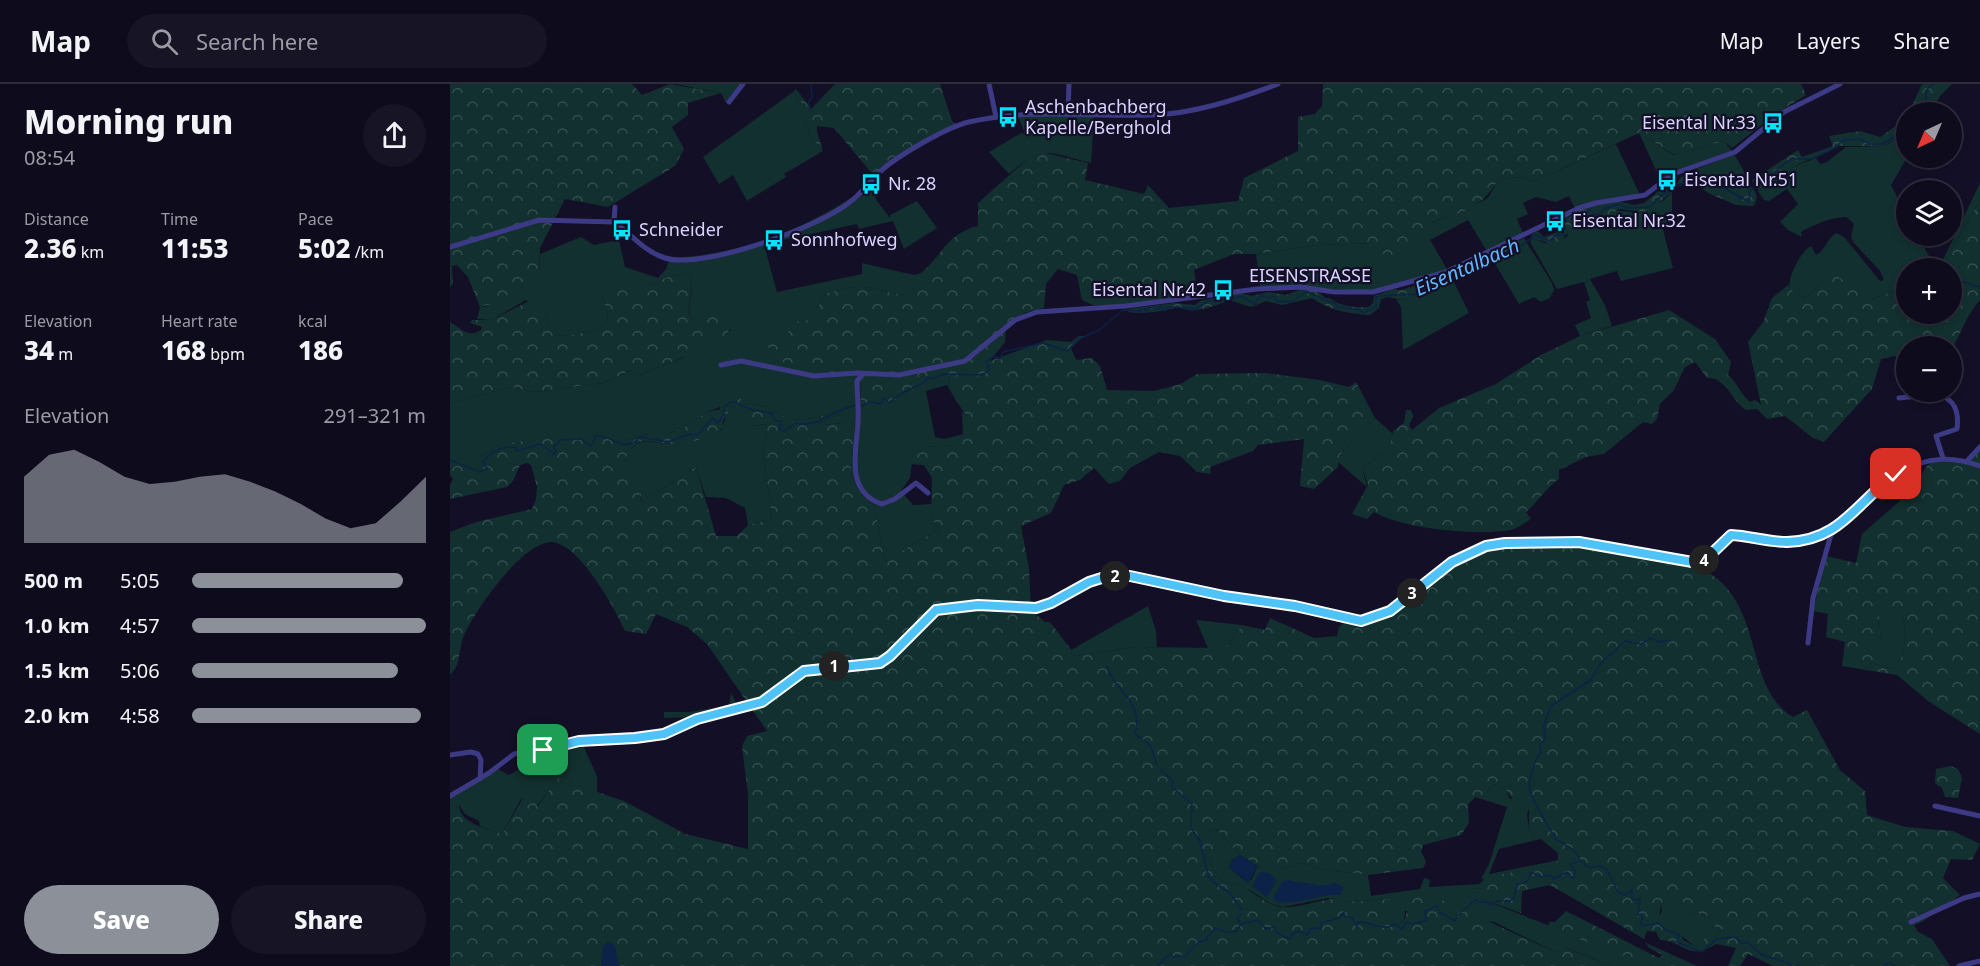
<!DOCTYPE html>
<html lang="en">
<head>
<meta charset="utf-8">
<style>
  :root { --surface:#0e0b1c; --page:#171425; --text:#f1f3f6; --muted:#9b9ba3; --line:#2e2b3b; --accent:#8c9099 }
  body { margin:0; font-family:"Noto Sans",sans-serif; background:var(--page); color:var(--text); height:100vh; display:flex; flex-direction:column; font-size:22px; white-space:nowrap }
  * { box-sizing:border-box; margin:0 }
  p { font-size:20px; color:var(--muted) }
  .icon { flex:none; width:33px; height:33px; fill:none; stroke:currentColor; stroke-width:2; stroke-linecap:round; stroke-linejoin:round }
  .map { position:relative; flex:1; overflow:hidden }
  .drawer { display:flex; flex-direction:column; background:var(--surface); width:450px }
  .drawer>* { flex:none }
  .needle { width:39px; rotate:224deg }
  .buttons { position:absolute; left:1446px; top:18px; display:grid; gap:12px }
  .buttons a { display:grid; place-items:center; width:66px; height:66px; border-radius:50%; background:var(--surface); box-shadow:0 3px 9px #0003,0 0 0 2px var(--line); font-size:30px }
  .pin { position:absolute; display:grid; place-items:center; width:51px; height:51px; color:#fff; margin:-26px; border-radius:12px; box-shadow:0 3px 9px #0006 }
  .km { position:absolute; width:30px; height:30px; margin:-15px; border-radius:50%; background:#222; color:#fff; font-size:16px; line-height:30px; text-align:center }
  .round { display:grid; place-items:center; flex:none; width:63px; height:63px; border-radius:32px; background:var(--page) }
  .head { display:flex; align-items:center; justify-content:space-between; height:102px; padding:0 24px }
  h1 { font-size:33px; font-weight:800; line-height:45px }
  .metrics { display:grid; grid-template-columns:repeat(3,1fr); gap:9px; height:102px; padding:6px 24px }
  .metrics div { display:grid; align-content:center }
  .metrics b { font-size:26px; font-weight:800 }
  .metrics small { font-size:16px; font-weight:400 }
  .metrics p { font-size:16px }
  .chart { height:168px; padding:12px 24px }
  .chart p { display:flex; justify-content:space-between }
  .chart svg { width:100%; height:108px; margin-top:6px; fill:var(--accent); opacity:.7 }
  .button { display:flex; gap:12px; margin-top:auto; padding:12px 24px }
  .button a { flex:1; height:69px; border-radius:36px; background:var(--accent); color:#fff; font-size:24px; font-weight:800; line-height:69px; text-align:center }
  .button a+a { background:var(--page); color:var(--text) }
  ul { padding:0 24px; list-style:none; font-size:20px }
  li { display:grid; grid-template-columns:96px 72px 1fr; align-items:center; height:45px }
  li i { height:15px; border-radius:8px; background:var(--accent) }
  header { display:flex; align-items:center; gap:36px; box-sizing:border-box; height:84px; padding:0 30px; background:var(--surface); border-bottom:2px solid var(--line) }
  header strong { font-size:28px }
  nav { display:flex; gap:33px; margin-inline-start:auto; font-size:21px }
  .search { width:420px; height:54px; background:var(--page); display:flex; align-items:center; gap:15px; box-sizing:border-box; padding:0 21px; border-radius:33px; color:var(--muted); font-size:22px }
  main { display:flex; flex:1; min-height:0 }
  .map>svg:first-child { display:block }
  .green { fill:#12302f }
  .forest { fill:url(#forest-crowns); fill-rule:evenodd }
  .water { fill:#0c2248 }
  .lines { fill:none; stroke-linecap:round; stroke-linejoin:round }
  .stream { stroke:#0c2248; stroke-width:1.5 }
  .minor { stroke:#3d3a85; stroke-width:5 }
  .route-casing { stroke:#fff; stroke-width:12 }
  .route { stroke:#4fc3f7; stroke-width:8 }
  .labels { text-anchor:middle; stroke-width:4.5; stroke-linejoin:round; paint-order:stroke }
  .poi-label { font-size:18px; fill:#d9d4ff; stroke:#130f26; text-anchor:start }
  .street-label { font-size:18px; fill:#d9d4ff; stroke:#130f26 }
  .water-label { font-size:20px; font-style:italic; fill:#62b6ff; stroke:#130f26 }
</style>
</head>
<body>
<header>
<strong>Map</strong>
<div class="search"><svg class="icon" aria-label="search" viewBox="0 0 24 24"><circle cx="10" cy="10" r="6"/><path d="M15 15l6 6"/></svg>Search here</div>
<nav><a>Map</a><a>Layers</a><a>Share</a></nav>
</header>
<main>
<section class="drawer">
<div class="head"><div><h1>Morning run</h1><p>08:54</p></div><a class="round"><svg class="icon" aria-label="share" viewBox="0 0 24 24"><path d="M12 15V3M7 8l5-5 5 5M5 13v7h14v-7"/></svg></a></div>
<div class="metrics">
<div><p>Distance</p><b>2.36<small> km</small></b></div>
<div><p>Time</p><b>11:53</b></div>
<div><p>Pace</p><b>5:02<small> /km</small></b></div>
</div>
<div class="metrics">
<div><p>Elevation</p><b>34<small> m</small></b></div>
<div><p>Heart rate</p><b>168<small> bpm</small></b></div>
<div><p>kcal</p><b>186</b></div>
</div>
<div class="chart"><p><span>Elevation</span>291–321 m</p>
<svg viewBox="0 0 160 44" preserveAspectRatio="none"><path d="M0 44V17L10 8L20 6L30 11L40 17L50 20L60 19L70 17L80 16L90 19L100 23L110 28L120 34L130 38L140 36L150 27L160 17V44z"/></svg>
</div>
<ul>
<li><b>500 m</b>5:05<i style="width:90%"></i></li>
<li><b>1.0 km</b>4:57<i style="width:100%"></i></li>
<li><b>1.5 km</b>5:06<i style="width:88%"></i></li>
<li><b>2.0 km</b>4:58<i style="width:98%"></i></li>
</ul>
<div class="button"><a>Save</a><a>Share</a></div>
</section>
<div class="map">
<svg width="1530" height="882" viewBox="0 0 1530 882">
  <defs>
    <pattern id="forest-crowns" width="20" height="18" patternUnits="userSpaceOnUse" patternTransform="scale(1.5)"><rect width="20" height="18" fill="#12302f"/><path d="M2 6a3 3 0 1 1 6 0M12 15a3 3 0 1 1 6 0" fill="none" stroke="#344d4e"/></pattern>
  </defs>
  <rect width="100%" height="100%" fill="#130f26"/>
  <g class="green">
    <polygon points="226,0 292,0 276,19 271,9"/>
    <polygon points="343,8 354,22 336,50 355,32 359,51 373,67 334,90 336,93 297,117 283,91 269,100 253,73"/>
    <path d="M568 32H644L641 79C597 69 595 59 559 90L539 68 571 49 575 50Z"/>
    <path d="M1456 48 1457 74 1441 101 1456 130V152H1468L1485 183 1493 176 1530 99V116L1491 184H1456V202L1423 215C1407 209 1395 194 1379 193L1356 213 1345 211 1340 206C1336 195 1351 167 1361 162L1366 171C1377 165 1377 153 1387 149L1395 154 1430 197 1434 196 1430 187 1403 158 1401 152 1404 140 1397 133C1384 132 1362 141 1351 148L1352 153 1338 146 1330 138 1348 120 1337 105 1319 117 1314 116 1308 107 1315 105 1343 83 1366 74 1370 80 1377 78 1396 63 1435 62Z"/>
    <polygon points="1189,49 1223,71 1274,57 1282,67 1211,97"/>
    <polygon points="1166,60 1190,111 1125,125 1119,112 1106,118 1086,113 1073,119 1078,130 1067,135 1073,149 1036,166 1018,136 980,156 997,185 993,188 923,207 810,202 806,170 868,161 925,159 1014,127 1038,114 1049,95 1070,93 1083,98"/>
    <polygon points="1284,70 1301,99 1299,101 1265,97 1244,86"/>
    <path d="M420 101 427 117 440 134V131L467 117 487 144 454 165 443 137 409 145 407 140 315 160V164L327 208 412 190V179L464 191 471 189 472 206C449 217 433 203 410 203 400 203 387 207 377 209L359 236 385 289 410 292 411 327 474 296 498 290 502 310 497 301 476 307 485 353 494 355 513 350 512 327 517 333 519 348 503 361 476 363 463 370 460 394 451 407 463 421 483 420 481 433 489 445 435 477 424 421 412 411 401 389 405 338 372 341 369 339 405 323 404 320 366 334 339 336 319 323 294 319 291 315 257 328 239 341 218 350H198L176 356 143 350 48 361 24 377 17 378 0 372V319L61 303 84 308 154 299 182 286 187 292 232 274 281 246 274 227 243 237C231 221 252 202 235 189L215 194 203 201 152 212C154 220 161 231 156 239 152 246 111 255 103 251L95 231 76 216 42 236 27 235 30 223H35L89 192 90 170 131 153 144 161 169 156 175 183 208 194 216 185 220 174C294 171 361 143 420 101Z"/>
    <path d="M1222 108V135L1215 140 1213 146 1223 184 1171 197 1167 187 1140 195 1155 221 1162 242 1130 252 1125 241 1141 234 1136 218 1140 216 1134 198 1107 205 1080 158 1082 154 1095 159 1117 153C1118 149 1119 144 1123 141 1137 130 1171 122 1186 130L1213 117Z"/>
    <polygon points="1077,159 1102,199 1104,206 1100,214 1091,218 1084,213 1069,220 1044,178"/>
    <polygon points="744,185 748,211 678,221 685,210"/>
    <polygon points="999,194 1002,194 1019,229 953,266 951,223 946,215 953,216"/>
    <path d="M282 322 301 342 317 340 313 370 322 435 298 441 295 424 276 414 256 413 246 383 192 418 175 378C176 371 181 362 188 359 197 354 211 361 221 360 239 359 255 353 272 346L278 325Z"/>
    <path d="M925 334 943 350C941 368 926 374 912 384L917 403 888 378 889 372Z"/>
    <polygon points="698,522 706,547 707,563 685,563 626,572 621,566"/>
    <path d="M1452 525C1456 542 1458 571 1445 585L1418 579 1422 554 1430 555 1432 548 1428 543 1429 532 1434 528Z"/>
    <polygon points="746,536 792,541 775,564 758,564"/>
    <polygon points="281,609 288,622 247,633 214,634 214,628 240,628 279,621"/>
    <polygon points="132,659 147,692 147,708 108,695 86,723 71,715 52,750 30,742 29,737 15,730 9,721 9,724 0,720 0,714 48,685 59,691 71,684 79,670"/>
    <polygon points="1044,700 1056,706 1060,715 1084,714 1086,733 1079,725 1077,730 1079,745 1091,755 1049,765 1039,790 1109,776 1102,782 1031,795 1039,780 1057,723 1025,713 1034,712"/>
    <path d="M765 744 790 771 782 776 779 783 795 797 801 796 808 782 813 785H832L852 779 875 786 918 791 921 812 970 805 974 794 980 796 979 803 1030 800 1035 804 1009 806 1201 882H1161L1115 863 1105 868 1044 838 955 827 954 838 943 840 939 815 895 818 879 814 833 823 822 820 788 799C770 805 764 783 755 772L761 768H769L754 749Z"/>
    <polygon points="1216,813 1231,816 1241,828 1258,832 1265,843 1274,846 1252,861 1245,862 1208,835 1212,827 1211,820"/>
  </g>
  <g class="forest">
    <polygon points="0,0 182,0 192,11 220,0 271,9 238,19 238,31 222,43 234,65 225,82 158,123 115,115 90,164 89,192 42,220 30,223 18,193 7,181 2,182 3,200 0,203"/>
    <polygon points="385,0 490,0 502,37 506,40 424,92 384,44 367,42 367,48 373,67 359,51 355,33 336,50 333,48 354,22 343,8 346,5 361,25"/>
    <path d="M873 0H1351L1356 11 1327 29 1282 64 1274 57 1224 71 1189 49 1083 98 1070 93 1049 95C1031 125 1013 128 982 138L975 157 936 173 925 159 868 161 806 170H784L686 209 678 221H643L632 216 627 191 608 185 596 200 594 224 574 229 556 243 555 258 540 277 597 256 621 258 629 252H634L621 264 626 276 642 274 650 282 657 306 703 307 731 300 747 290 816 289 870 296 899 303 906 298 925 334 889 372 888 383 864 405 850 402 854 355 808 361 803 367 760 383 761 390 747 388 730 372 709 368 680 384 670 397 659 400 644 384 630 396 614 401 601 429 571 442 579 484 581 526 595 538H600L626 572 685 563 775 564 792 541 815 546 820 534 864 554 887 552 889 543 895 537C931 549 955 516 981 496 996 485 1014 474 1032 468 1088 449 1154 464 1209 475 1221 477 1238 478 1249 483 1318 517 1291 601 1343 633L1357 626 1390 686 1415 707 1417 731 1455 743 1503 747 1530 760 1522 776 1501 775 1493 794 1510 811 1472 838 1464 841 1468 848 1482 855 1500 882H1323L1298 870 1290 882H1278L1286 864 1266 860C1237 878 1235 857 1210 856L1206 848 1197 847 1194 855 1100 801 1072 807 1071 829 1007 806 1034 804 1030 800 1035 793 1102 782 1108 776V769L1079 745V725L1086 732 1084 714 1066 720 1056 706 1044 700 1034 712 1025 713 1018 721 1019 739 1011 751 973 761 971 767 976 778 973 784 918 791 875 786 852 779 832 785H813L790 771 765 744 754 749 764 756 769 768H761L755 772C764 783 770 805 788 799 801 807 816 820 831 823 849 825 873 814 893 814L895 818 940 815 943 840 954 838 961 812 977 809 1105 868 1114 863 1161 882H0V720L9 724C15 742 36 743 52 750L77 707 82 708 87 723 108 694 176 718 235 750 298 765V711L292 662 297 652 317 647 257 560 237 543 206 530 196 550 175 547C165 524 128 458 101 458 72 459 27 524 15 549 8 562 12 581 0 591V448L26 438 82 425 86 415 87 403 81 381 77 379 70 381 63 397 57 403 0 415V401L3 395 0 391V372L24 377 48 361 117 350H148L176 356 198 350H218L239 341 257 328 270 325V318L285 305H291L293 310 291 315 294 319 319 323 339 336 366 334 404 320 406 323 369 339 372 341 405 338 401 389 412 411 424 421 435 477 489 445 481 433 482 394 474 381 460 380 463 370 476 363 503 361 518 348 517 333 502 310 498 290 474 296 475 302 429 323 411 327 410 292C363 286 353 303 317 262L340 252 335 239 359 236 377 209C387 207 400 203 410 203 433 203 449 217 471 206V189C493 171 496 150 528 142V119L580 73 591 68 638 79 635 96 694 110 698 101 719 124 788 117 794 94 848 67V33L865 30 872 22ZM282 322 289 331V339L301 342 317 340 313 370 322 435 298 441 287 452H266L246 383 192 418 190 415 192 407 175 378C176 372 181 363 187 359 196 354 211 360 220 360 238 361 259 353 274 344L273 337ZM1216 814 1231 816 1241 828 1258 832 1265 843 1274 846 1264 853H1255L1252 861 1245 862 1233 856C1226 837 1230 840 1209 835L1211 820Z"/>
    <polygon points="1472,0 1502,0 1490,12 1481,28 1465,28 1466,27 1461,24"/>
    <polygon points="1456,35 1456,48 1434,62 1389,62 1343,83 1315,105 1309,107 1302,96 1348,66 1352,73 1383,62 1379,52 1410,47 1430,53"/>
    <path d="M1240 87 1251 88 1272 99 1298 101C1306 105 1310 115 1303 122L1286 121 1258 109 1245 99 1227 100 1230 94Z"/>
    <path d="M1221 97 1224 105 1222 108C1194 130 1205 130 1169 125L1147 139 1137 134C1119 143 1120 151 1104 160L1081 154 1082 150 1088 147 1094 153 1110 147 1113 134 1134 124 1168 117 1184 121 1194 119Z"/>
    <path d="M1530 116V216C1517 230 1512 248 1502 264L1456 262 1454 275 1445 272 1431 275 1422 305 1374 358 1363 354 1335 332 1317 335 1307 325 1296 326C1281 316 1276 293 1257 294L1245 278 1235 283 1224 306 1210 320 1207 335 1202 340 1193 338 1154 370 1136 373 1109 386V395C1096 404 1088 418 1076 428L1081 435C1075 439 1068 444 1061 446 1027 452 953 445 924 428L917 435 902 430 918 401 912 384C928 373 941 368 943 347L954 339 956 326H961L963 332 959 342 962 346 989 324 1046 300 1091 271 1130 252 1219 226 1265 255 1281 278 1278 291C1288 299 1290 310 1300 318L1305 316 1311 321 1298 258 1313 238 1322 214 1338 201 1345 211 1356 213 1379 193 1385 191 1423 215 1456 202V230H1502V184H1491Z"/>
    <path d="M1074 154 1077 159 1064 168 1017 190 999 194 953 216 938 213 931 215 929 224 920 231C899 230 879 226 862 214L832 221 816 217 801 223 779 216C771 220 753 226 744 226 737 227 731 223 725 224 710 227 694 231 678 228L679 225 724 219 745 221 750 217 780 210 791 209 801 212 819 208 836 211 854 204 870 209 875 214C882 214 882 217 888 219 898 223 908 224 919 223L923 219 924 212 944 205 952 206 996 190Z"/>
    <path d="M235 189C252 202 230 221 243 237L274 226 281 244C273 260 206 284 187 292L181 286 154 299 84 308 61 303 0 319V238C12 245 17 254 31 246L32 243 20 239 22 236H42L81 216 95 231 103 251C111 255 152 246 156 239 161 231 154 220 152 212L156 206 173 201 179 205 203 201 215 194Z"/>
    <path d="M1530 367V650L1478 617 1447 591 1392 582 1395 558 1376 553 1378 530 1363 527 1376 472 1406 479 1412 450 1460 408 1476 383 1482 378 1518 376ZM1452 526C1456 543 1458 572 1444 585L1419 579 1424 576 1423 555 1430 556 1432 547 1428 543 1429 532 1434 528 1446 531Z"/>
    <polygon points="1501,682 1508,685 1512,694 1508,714 1495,713 1492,704 1485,699 1486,685"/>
    <polygon points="1116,827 1209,874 1213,871 1199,864 1196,859 1247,882 1201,882 1097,843 1100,838 1105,838"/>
  </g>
  <g class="water">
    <polygon points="790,771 808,782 798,799 779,783 782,776"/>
    <polygon points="810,788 819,789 827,796 817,813 802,802"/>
    <path d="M837 796 874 802 884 799 892 802 893 806 890 811C868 809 847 823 826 817L823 814 832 798Z"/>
    <polygon points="157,858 165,861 169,882 151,882 153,862"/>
  </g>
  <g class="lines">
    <g class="stream">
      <polyline points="361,0 362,13 358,19 361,26"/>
      <path d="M1473 28C1481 18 1469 7 1484 0"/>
      <polyline points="1502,194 1530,203"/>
      <path d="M412 322 420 318 431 320 434 314 439 319C450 308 463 305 476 297L477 293 482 295 494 290 533 291 540 285 536 278 543 272 550 275 553 268 593 259 617 267 629 255 649 246 673 226 691 227 693 224 695 226 702 223 706 226 711 222 715 227 717 223 743 224 742 227 758 217 784 215 791 212 806 221V216L811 212 819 214 823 212 828 218 843 217 856 208C868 211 874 217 886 220L887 223 911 226 913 229 926 223V213L930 212 966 210 968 205 995 197 1015 184 1018 186 1051 172 1061 164 1070 163 1085 151 1100 157 1106 151H1114L1113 140 1120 131 1132 132V128L1137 129 1139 125 1144 130H1150L1154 125 1169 120 1177 124 1200 123 1213 110 1221 107 1222 103 1231 101 1237 91 1256 95 1259 102 1274 104 1299 118 1300 107 1341 75H1362L1385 64 1393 56 1409 55 1421 60H1432L1456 46"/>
      <path d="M0 376 30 388 37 384 33 377C43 368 52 360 67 364L66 367 90 360 104 370 106 367 104 363 110 356 131 355 141 362 146 352C158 350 170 365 183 359 186 357 188 354 191 353L218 358 240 350 247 351 263 334 268 339 274 330V323C284 314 287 320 297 324 302 326 315 328 321 329L325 336 332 338 329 346 334 347 346 339C365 346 386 324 405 322"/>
      <path d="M657 582C662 606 695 616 685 650L701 662 706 680"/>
      <polyline points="710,685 723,697 722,703 742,720 741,744 750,757 758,791 763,798 779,808 792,826"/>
      <path d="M1130 777C1126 764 1117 763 1107 756 1104 753 1080 711 1080 707 1077 698 1085 675 1091 668L1090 660 1095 655 1094 642 1101 622 1141 596 1150 580 1175 557 1191 560 1201 554 1210 558 1219 556"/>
      <path d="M1067 800 1077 798 1081 789H1084L1090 793 1101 791 1104 795 1117 788 1123 795 1126 788 1120 780 1130 777 1140 784 1150 782 1157 786 1168 808 1175 811 1182 806V816L1190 815 1188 831H1191L1193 835 1190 838 1193 842 1208 839 1216 846 1229 850 1227 858 1252 868 1267 855 1286 853 1292 860 1297 858C1303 862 1307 869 1313 871 1323 875 1333 876 1342 882"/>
      <polyline points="790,839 787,834 791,830"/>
      <path d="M707 882 720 870 723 873 735 872 749 858 757 856V853L766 844C774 847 776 850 786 847L791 840 808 836 816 845 824 843 827 849 840 855 843 849 849 847 857 851 860 845 871 844V839L889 834 894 828V832L902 834 907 843 908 838C923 838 931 848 946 840L951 845 957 838 961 840 976 837 975 827 987 822 991 829 1005 837 1007 832 1026 815 1028 818H1037L1040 821 1048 817H1060L1064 813 1067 802"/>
      <polyline points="1347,882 1348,882"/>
      <polyline points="1432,882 1439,879 1445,882"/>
    </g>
    <g class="minor">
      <polyline points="539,0 546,33"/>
      <polyline points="279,18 293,0"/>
      <polyline points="618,28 619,0"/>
      <path d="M165 123 164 138C182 150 193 167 215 174 253 186 369 143 400 118 412 109 420 96 432 86 449 71 497 43 519 38 580 24 639 33 701 31 744 30 788 15 828 0"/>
      <polyline points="0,163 89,136 164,138"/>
      <polyline points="271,281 291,277 364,292 407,289 449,291 515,277 565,236 587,228 676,222 807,205 851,203 884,208 923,208 996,188 1129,124 1146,119 1195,111 1223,90 1285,68 1334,28 1390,0"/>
      <path d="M413 290 407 297C407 311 409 325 408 339 406 368 395 408 432 420L445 415 466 399 478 409"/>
      <path d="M1449 314 1488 310C1506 316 1509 329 1507 345L1486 352 1493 374"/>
      <polyline points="1517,377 1530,363"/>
      <polyline points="1358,559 1363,514 1382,447"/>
      <polyline points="0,671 21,668 28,670 31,676 30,695"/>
      <path d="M0 712 39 689 64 670 139 655 209 651 247 635 312 618 354 587 430 579 440 572 486 526 528 521 586 524 601 519 639 498 658 492 680 493 774 512 845 522 911 537 940 527 1003 478 1036 462 1055 459 1129 457 1248 479 1259 472 1281 451C1313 452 1340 463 1372 451 1388 445 1400 432 1412 420 1446 386 1480 363 1530 382"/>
      <polyline points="1485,722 1530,732"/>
      <polyline points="1461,838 1514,814 1530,810"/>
      <polyline points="1509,882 1530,877"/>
    </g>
  </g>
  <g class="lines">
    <g class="route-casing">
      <path id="route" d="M93 666 129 657 185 654 214 650 247 635 312 618 354 587 430 579 440 572 486 526 528 521 586 524 601 519 639 498 658 492H680L774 512 845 522 911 537 940 527 1002 478 1036 462 1055 459 1129 458 1248 479 1259 472 1281 451C1300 452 1318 458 1337 458 1391 457 1407 417 1446 390"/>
    </g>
    <use href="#route" class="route"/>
  </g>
  <defs>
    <g id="bus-bare" transform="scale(1.62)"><path d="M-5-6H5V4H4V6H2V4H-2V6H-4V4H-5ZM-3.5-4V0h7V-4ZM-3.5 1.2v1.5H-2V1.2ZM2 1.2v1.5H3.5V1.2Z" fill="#00e5ff" stroke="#130f26" stroke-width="2.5" paint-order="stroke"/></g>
  </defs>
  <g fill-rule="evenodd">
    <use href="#bus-bare" x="558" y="33"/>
    <use href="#bus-bare" x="1323" y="39"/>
    <use href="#bus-bare" x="1217" y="96"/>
    <use href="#bus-bare" x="421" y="100"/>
    <use href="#bus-bare" x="1105" y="137"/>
    <use href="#bus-bare" x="172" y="146"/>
    <use href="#bus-bare" x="324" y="156"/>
    <use href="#bus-bare" x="773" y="206"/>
  </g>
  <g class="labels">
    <g class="poi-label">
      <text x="575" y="29">Aschenbachberg<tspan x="575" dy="21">Kapelle/Berghold</tspan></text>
      <text x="1306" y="45" text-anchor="end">Eisental Nr.33</text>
      <text x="1234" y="102">Eisental Nr.51</text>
      <text x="438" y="106">Nr. 28</text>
      <text x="1122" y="143">Eisental Nr.32</text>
      <text x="189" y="152">Schneider</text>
      <text x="341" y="162">Sonnhofweg</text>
      <text x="756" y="212" text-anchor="end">Eisental Nr.42</text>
    </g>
    <g class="street-label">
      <text x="860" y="198">EISENSTRASSE</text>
    </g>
    <g class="water-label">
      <text transform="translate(1017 183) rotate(-24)" y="7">Eisentalbach</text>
    </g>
  </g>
</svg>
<div class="buttons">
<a><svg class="needle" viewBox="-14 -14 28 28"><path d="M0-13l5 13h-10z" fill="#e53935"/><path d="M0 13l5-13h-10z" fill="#9b9ba3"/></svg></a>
<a><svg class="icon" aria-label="layers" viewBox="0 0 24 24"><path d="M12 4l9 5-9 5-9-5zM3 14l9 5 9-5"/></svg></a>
<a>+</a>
<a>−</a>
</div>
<div class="pin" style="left:93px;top:666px;background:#1e9e55"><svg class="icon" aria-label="arrive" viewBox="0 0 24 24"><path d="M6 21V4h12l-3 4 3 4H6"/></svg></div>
<div class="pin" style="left:1446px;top:390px;background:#d93025"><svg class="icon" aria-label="check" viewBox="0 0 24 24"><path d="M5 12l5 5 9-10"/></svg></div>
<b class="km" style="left:384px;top:582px">1</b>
<b class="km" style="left:665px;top:492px">2</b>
<b class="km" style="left:962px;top:509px">3</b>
<b class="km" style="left:1254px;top:476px">4</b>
</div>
</main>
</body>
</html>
